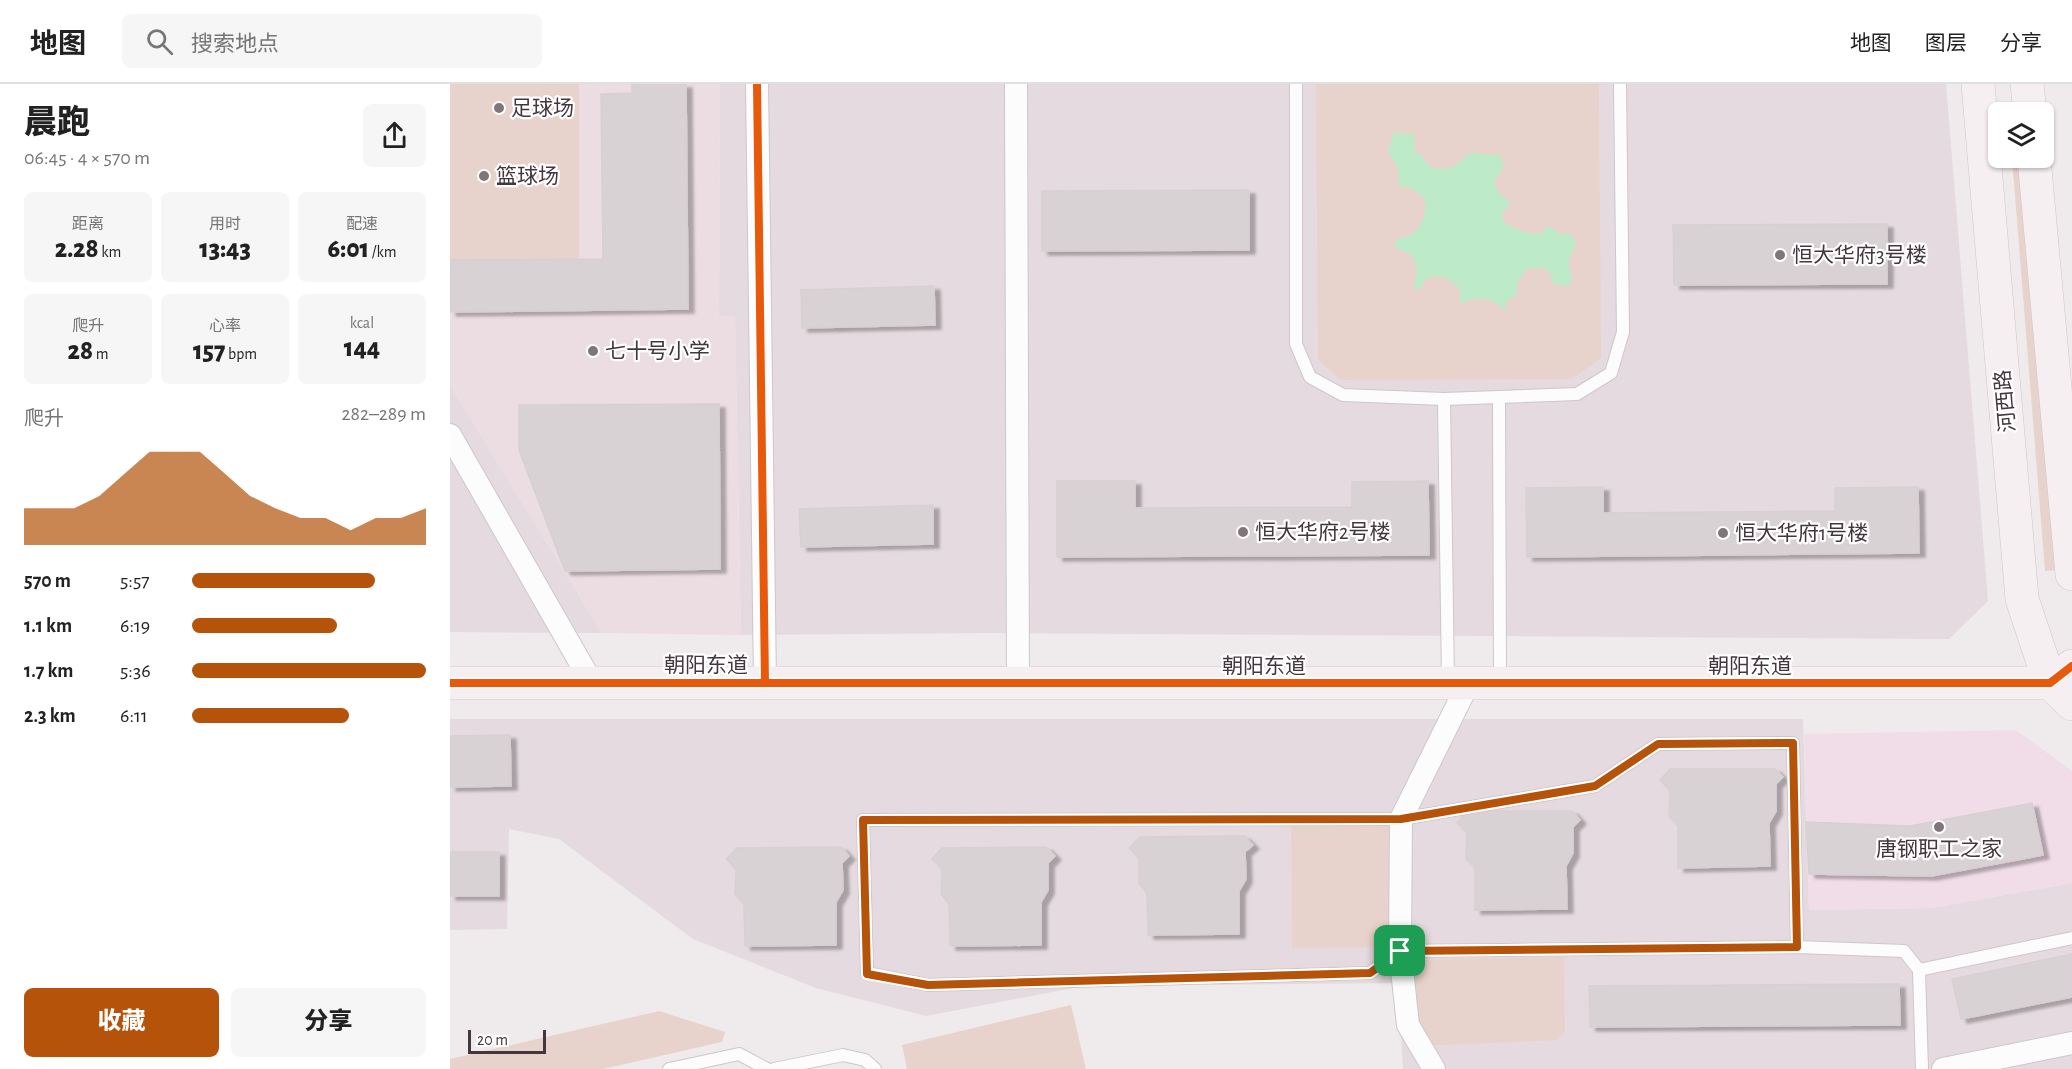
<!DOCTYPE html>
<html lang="zh">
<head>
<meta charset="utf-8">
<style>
  :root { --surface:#fff; --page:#f6f6f6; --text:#222; --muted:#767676; --line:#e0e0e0; --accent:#b45309 }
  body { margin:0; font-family:"Alegreya Sans","Noto Sans SC",sans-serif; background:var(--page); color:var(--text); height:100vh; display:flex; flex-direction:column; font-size:22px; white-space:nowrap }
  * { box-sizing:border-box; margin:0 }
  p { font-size:20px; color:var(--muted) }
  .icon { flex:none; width:33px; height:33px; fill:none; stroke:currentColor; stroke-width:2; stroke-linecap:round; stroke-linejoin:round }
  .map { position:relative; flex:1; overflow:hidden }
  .panel { display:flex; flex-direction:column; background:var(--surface); width:450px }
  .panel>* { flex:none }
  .controls { position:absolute; left:1538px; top:18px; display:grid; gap:12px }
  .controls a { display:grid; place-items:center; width:66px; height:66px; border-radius:9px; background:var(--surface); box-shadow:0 2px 4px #0004; font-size:30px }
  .scale { position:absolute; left:18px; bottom:15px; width:78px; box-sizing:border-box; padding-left:6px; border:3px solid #44363e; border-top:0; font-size:16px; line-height:21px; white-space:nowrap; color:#44363e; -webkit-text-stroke:4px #fff; paint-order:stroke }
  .pin { position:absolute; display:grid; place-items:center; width:51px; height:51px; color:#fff; margin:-26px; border-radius:12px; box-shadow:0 3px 9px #0006 }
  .round { display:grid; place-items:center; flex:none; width:63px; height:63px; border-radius:9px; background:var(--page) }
  .head { display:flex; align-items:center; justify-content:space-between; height:102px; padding:0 24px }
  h1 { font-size:33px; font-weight:800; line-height:45px }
  .stats { display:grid; grid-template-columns:repeat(3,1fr); gap:9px; height:102px; padding:6px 24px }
  .stats div { display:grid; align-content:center; border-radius:9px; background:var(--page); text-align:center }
  .stats b { font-size:26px; font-weight:800 }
  .stats small { font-size:16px; font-weight:400 }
  .stats p { font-size:16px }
  .chart { height:168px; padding:12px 24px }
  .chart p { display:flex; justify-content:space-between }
  .chart svg { width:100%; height:108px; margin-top:6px; fill:var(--accent); opacity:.7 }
  .button { display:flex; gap:12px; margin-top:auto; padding:12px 24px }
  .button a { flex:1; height:69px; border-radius:9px; background:var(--accent); color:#fff; font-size:24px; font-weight:800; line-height:69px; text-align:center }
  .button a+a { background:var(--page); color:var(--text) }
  ul { padding:0 24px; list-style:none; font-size:20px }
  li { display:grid; grid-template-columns:96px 72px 1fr; align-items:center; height:45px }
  li i { height:15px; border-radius:8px; background:var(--accent) }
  header { display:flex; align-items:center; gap:36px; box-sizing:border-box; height:84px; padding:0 30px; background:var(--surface); border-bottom:2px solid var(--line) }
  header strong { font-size:28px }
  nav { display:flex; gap:33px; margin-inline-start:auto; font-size:21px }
  .search { width:420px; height:54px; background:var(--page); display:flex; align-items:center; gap:15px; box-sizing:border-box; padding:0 21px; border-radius:9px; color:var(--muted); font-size:22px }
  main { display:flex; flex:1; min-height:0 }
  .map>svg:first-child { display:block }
  .residential { fill:#e5dadf }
  .commercial { fill:#f1dde8 }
  .education { fill:#ecdde3 }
  .green { fill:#e8d3cc }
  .water { fill:#bdeac8 }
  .building { fill:#d9d2d5; stroke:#d7d0d3; stroke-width:1.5; filter:url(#shadow) }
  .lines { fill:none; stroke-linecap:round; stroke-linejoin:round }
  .lane-casing { stroke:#cdc7ca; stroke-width:14 }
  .street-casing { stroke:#cdc7ca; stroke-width:24 }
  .secondary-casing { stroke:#d2c5cb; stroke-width:34 }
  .lane { stroke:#fdfcfc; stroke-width:12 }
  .street { stroke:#fdfcfc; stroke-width:22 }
  .secondary { stroke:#f5eff1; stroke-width:33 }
  .cycleway-casing { stroke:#fff; stroke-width:11 }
  .cycleway { stroke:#e8590c; stroke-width:8 }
  .route-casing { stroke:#fff; stroke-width:12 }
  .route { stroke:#b45309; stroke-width:8 }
  .poi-dot { fill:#80757b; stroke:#fff; stroke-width:2 }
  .labels { text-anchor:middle; stroke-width:4.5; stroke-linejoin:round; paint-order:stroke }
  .poi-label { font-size:21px; fill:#44363e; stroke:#fff; text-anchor:start }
  .street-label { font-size:21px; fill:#44363e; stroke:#fff }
</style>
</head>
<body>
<header>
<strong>地图</strong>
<div class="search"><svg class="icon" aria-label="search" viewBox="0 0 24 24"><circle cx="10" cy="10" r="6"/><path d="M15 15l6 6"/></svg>搜索地点</div>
<nav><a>地图</a><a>图层</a><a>分享</a></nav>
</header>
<main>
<section class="panel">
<div class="head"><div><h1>晨跑</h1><p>06:45 · 4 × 570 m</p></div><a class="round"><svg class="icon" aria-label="share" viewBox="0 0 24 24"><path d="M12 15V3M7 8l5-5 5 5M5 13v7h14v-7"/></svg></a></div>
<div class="stats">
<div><p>距离</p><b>2.28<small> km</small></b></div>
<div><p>用时</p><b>13:43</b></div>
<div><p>配速</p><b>6:01<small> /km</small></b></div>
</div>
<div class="stats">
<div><p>爬升</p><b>28<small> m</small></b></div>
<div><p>心率</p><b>157<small> bpm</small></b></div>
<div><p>kcal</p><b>144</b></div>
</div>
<div class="chart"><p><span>爬升</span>282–289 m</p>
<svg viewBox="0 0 160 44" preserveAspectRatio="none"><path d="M0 44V29L10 29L20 29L30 24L40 15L50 6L60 6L70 6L80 15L90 24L100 29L110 33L120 33L130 38L140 33L150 33L160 29V44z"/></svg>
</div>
<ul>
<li><b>570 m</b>5:57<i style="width:78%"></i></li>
<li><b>1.1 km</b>6:19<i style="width:62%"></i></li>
<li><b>1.7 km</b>5:36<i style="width:100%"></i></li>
<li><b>2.3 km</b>6:11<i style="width:67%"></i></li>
</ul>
<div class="button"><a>收藏</a><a>分享</a></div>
</section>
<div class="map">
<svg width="1622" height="985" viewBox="0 0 1622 985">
  <defs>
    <filter id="shadow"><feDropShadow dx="6" dy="4" stdDeviation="1.5" flood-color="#0004"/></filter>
  </defs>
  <rect width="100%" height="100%" fill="#efeaec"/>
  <g class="residential">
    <polygon points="270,0 1496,0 1538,517 1499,555 544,549 291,551 285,233 269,232"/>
    <polygon points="0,301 152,549 0,548"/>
    <polygon points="0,635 1353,635 1359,826 1482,824 1622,799 1622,985 953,985 948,899 634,902 476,932 366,904 243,855 109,755 59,745 57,845 0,846"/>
  </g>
  <polygon class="commercial" points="1566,646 1622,687 1622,799 1482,824 1359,826 1354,650"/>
  <polygon class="education" points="0,0 270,0 269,231 285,232 291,551 152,549 0,301"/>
  <g class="green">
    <polygon points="0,0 129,0 129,175 0,179"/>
    <polygon points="866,0 1149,0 1151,274 1122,295 890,296 868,275"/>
    <polygon points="1562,74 1575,74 1608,486 1595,487"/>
    <polygon points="944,735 945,863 842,864 841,736"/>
    <polygon points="1114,873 1115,948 1107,956 972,962 963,957 961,876"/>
    <polygon points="621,921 636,985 457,985 452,961"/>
    <polygon points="209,927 275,948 272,958 153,985 0,985 0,975"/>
  </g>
  <path class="water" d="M943 49 964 50 965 69 970 70 982 85 1001 84 1020 69 1050 71C1051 74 1053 78 1053 81 1053 90 1041 93 1046 104 1049 110 1057 113 1060 119L1052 130 1053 137C1065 146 1076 150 1091 149L1098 142 1110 150H1122L1126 162C1119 173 1116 179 1122 192L1119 203 1114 201H1106L1101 197 1102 191 1094 184H1078L1068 197 1066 211 1056 218 1055 227C1042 213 1027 211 1010 220V206C1001 194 990 189 975 195L971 204 963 206C969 184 970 170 945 164V156C968 151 977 137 975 115L963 105 949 102 948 84 938 68Z"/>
  <g class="building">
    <polygon points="182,0 236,0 238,225 0,228 0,176 153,175 151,10 182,9"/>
    <polygon points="799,106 799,166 592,167 592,107"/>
    <polygon points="1437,140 1437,200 1224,201 1223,141"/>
    <polygon points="484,202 485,241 352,244 351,206"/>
    <polygon points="269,320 270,485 115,487 69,366 69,321"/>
    <polygon points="607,397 685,397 685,424 902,423 902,398 978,397 979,471 607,473"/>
    <polygon points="1153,403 1153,429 1385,427 1385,404 1468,403 1469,469 1077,473 1076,404"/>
    <polygon points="483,421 483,460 351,463 349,425"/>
    <polygon points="60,651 61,702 0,703 0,652"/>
    <polygon points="1220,685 1325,685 1333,693 1326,700 1326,727 1319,739 1320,782 1228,784 1228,741 1219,732 1220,706 1210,696"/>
    <polygon points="1582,719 1593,771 1481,792 1359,790 1356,738 1460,742"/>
    <polygon points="1017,727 1122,727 1130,736 1123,743 1123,769 1116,782 1117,825 1025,826 1025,783 1016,775 1017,747 1007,739"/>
    <polygon points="794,752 803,761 795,768 796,795 789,807 789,850 698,851 697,809 689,799 689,773 679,764 690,753"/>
    <polygon points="391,763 399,772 392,779 393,806 386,818 386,861 295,862 294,820 285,810 286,784 276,775 287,764"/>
    <polygon points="596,763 605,772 598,779 598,806 591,818 591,861 500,862 499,820 491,810 492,784 482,775 492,764"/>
    <rect x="0" y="768" width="49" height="44"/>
    <polygon points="1622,870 1622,913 1511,935 1502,895"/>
    <polygon points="1449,900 1450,941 1140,943 1139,902"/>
  </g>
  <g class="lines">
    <g class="lane-casing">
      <g id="lane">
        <polyline points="846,0 846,260 860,293 893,311 994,315 1127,310 1161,289 1173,248 1170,0"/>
        <polyline points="1049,313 1050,597"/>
        <polyline points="994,315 998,599"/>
        <polyline points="1347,863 1343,659 1208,660 1145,702 951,735 413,736 417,889 478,901 920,889 950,867 1347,863 1454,867 1469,886 1472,985"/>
        <polyline points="1469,886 1622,854"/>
        <polyline points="219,985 289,970 317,985"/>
        <polyline points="324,985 393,971 415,976 425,985"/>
      </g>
    </g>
    <g class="street-casing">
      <g id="street">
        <polyline points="307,0 315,599"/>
        <polyline points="566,0 568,599"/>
        <polyline points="0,351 142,599"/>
        <polyline points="984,985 958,941 950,867 951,735 1018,600"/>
        <polyline points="1493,985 1622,959"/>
      </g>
    </g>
    <g class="secondary-casing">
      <g id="secondary">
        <polyline points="1528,0 1572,515 1600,599 1622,620"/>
        <polyline points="1577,0 1580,28"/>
        <polyline points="1584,74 1622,490"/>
        <polyline points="0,599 1600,599 1622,582"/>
      </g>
    </g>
    <use href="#lane" class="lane"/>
    <use href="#street" class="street"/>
    <use href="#secondary" class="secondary"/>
    <g class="cycleway-casing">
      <g id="cycleway">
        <polyline points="307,0 315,599"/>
        <polyline points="0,599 1600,599 1622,582"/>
      </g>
    </g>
    <use href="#cycleway" class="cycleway"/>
  </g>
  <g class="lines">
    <g class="route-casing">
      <polygon id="route" points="1343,659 1347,863 950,867 920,889 478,901 417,890 413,736 951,735 1145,702 1208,660"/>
    </g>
    <use href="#route" class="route"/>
  </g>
  <g class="poi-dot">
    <circle cx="49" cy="24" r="6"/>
    <circle cx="34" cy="92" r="6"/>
    <circle cx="1330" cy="171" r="6"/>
    <circle cx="143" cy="267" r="6"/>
    <circle cx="793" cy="448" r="6"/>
    <circle cx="1273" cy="449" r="6"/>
    <circle cx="1489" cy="743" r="6"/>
  </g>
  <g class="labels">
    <g class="poi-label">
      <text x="61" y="31">足球场</text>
      <text x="46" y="99">篮球场</text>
      <text x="1342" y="178">恒大华府3号楼</text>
      <text x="155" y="274">七十号小学</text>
      <text x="805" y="455">恒大华府2号楼</text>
      <text x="1285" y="456">恒大华府1号楼</text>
      <text x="1489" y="772" text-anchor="middle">唐钢职工之家</text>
    </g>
    <g class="street-label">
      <text transform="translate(1555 317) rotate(-95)" y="7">河西路</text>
      <text x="256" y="588">朝阳东道</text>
      <text x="814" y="589">朝阳东道</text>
      <text x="1300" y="589">朝阳东道</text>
    </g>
  </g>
</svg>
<div class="controls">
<a><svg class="icon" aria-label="layers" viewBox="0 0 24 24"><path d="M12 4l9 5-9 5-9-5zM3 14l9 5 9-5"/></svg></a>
</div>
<div class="scale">20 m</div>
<div class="pin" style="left:950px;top:867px;background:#1e9e55"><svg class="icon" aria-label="arrive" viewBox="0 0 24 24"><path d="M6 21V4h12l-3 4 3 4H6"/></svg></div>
</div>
</main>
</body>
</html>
